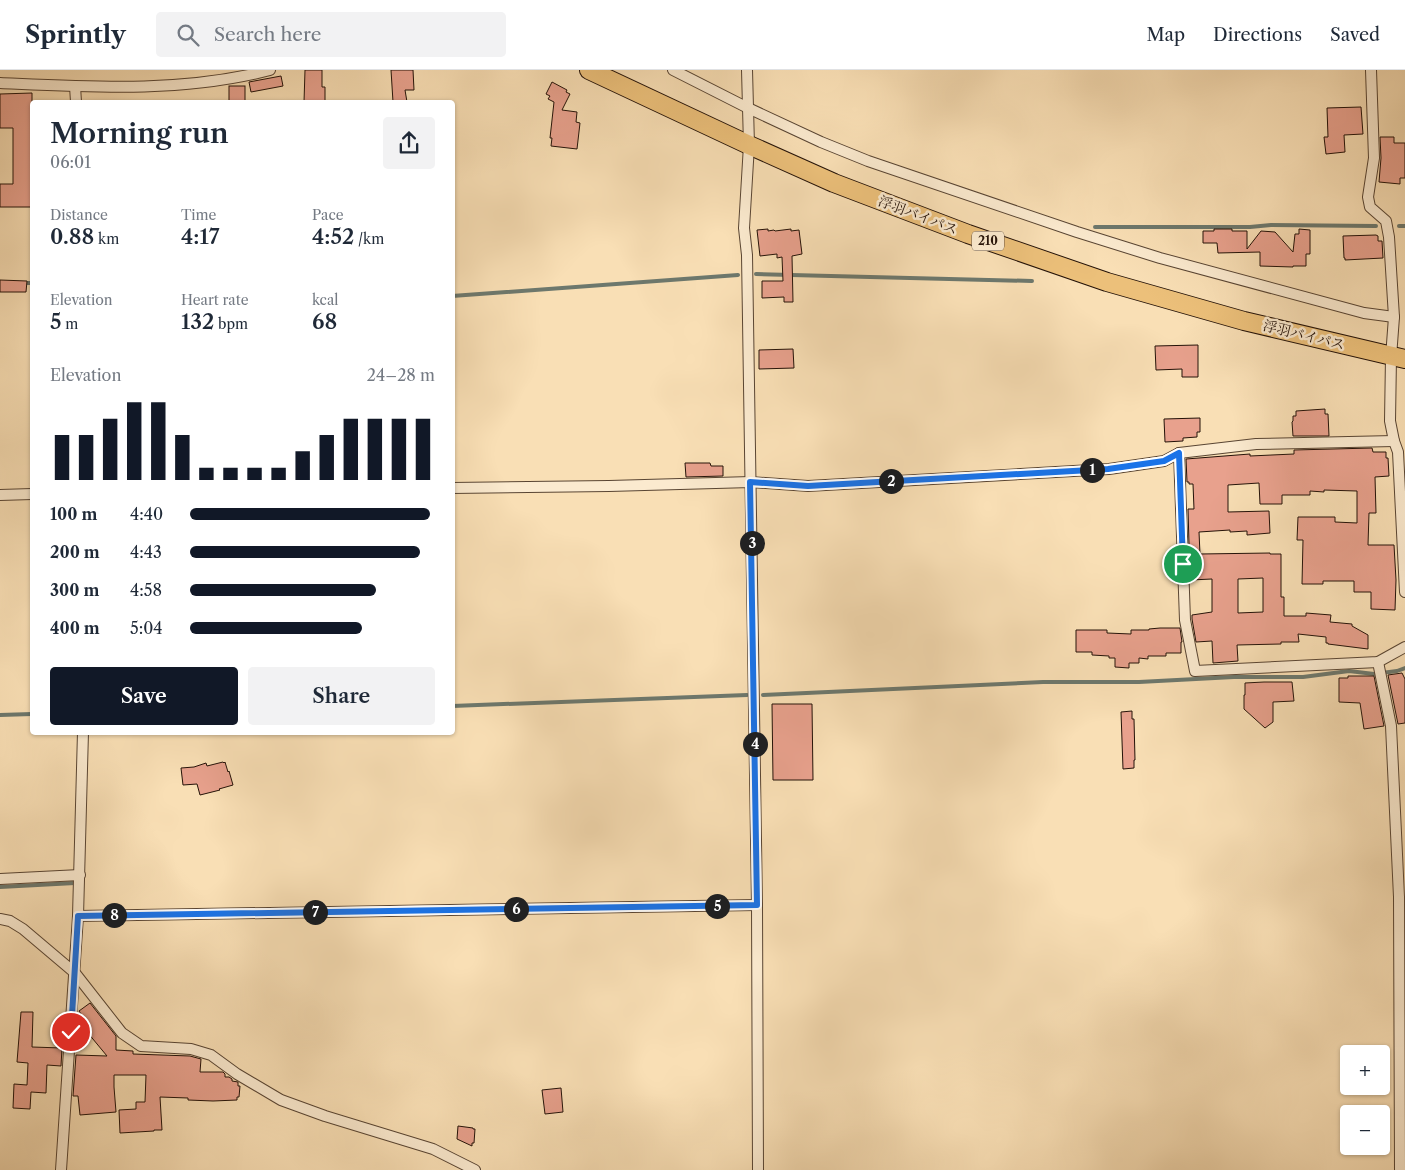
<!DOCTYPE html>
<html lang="en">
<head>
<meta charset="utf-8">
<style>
  :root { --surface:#fff; --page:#f2f2f3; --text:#1f2937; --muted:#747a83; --line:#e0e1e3; --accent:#111827 }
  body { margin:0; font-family:"Libre Caslon Text","Noto Serif JP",serif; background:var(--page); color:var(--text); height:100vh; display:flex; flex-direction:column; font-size:19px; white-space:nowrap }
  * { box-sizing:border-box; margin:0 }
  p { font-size:16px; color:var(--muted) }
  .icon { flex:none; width:28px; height:28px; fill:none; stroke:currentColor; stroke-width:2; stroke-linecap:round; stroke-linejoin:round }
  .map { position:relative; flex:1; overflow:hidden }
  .details { position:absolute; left:30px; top:30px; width:425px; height:635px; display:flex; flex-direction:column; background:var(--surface); border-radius:5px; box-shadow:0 1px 4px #0004 }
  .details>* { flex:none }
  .tools { position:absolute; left:1340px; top:975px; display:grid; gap:10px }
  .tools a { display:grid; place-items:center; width:50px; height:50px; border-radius:5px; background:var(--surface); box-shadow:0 1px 4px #0004; font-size:25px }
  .pin { position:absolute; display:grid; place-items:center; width:42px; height:42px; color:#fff; margin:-21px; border:2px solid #fff; border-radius:50%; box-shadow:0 1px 5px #0007 }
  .km { position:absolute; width:25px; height:25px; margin:-12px; border-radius:50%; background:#222; color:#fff; font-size:14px; line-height:25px; text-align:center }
  .round { display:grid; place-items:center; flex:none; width:52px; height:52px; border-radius:5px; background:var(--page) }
  .head { display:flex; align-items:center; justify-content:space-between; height:85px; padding:0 20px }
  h1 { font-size:28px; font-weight:600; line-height:38px }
  .figures { display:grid; grid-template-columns:repeat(3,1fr); gap:8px; height:85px; padding:5px 20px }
  .figures div { display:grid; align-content:center }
  .figures b { font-size:21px; font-weight:600 }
  .figures small { font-size:14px; font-weight:400 }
  .figures p { font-size:14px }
  .chart { height:140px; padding:10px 20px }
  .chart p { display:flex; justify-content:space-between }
  .chart svg { width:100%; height:90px; margin-top:5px; stroke:var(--accent); stroke-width:6 }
  .button { display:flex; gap:10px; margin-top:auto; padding:10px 20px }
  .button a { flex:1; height:58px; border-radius:5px; background:var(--accent); color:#fff; font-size:20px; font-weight:600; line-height:58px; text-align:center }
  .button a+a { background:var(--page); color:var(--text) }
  ul { padding:0 20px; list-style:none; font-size:16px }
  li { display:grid; grid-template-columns:80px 60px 1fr; align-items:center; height:38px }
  li i { height:12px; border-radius:6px; background:var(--accent) }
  header { display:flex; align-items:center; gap:30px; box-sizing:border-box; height:70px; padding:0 25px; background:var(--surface); border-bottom:1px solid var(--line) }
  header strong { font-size:24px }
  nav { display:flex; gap:28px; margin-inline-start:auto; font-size:18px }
  .search { width:350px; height:45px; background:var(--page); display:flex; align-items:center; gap:12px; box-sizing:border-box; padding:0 18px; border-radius:5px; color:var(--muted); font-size:19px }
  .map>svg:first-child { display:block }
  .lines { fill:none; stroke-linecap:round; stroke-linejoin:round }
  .stream { stroke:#6d786d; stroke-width:4 }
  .building { fill:#e8a18d; stroke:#241208; fill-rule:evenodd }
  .minor-casing { stroke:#594533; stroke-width:12 }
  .trunk-casing { stroke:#241208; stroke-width:20 }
  .minor { stroke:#fbeacf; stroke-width:10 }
  .trunk { stroke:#ecc07a; stroke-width:18 }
  .route-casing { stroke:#fff; stroke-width:10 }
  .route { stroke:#1a73e8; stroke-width:6 }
  .labels { text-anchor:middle; stroke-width:5; stroke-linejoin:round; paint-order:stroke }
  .shield { fill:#fbeacf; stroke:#645344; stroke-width:1 }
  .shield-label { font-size:12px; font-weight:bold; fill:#241208 }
  .street-label { font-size:14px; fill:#241208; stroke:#fbeacf }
</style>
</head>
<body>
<header>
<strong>Sprintly</strong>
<div class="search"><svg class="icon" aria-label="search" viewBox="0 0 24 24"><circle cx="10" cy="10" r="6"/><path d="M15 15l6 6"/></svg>Search here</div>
<nav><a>Map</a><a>Directions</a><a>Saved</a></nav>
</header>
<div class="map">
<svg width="1405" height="1100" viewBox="0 0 1405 1100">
  <rect width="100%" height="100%" fill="#f9dfb5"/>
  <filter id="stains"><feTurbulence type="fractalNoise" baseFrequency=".004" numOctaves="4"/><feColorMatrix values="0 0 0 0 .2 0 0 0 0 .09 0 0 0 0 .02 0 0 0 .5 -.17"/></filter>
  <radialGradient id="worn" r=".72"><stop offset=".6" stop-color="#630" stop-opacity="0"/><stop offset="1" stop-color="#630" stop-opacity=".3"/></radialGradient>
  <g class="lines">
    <g class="stream">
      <polyline points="1399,156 1405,156"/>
      <polyline points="1095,157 1250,157 1271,155 1376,156"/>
      <polyline points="756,204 1032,211"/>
      <polyline points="22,213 32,213"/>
      <polyline points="452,226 738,205"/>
      <polyline points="763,625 1043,612 1139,612 1234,607 1303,607 1349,601 1374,604 1397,601 1405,598"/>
      <polyline points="452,636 747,625"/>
      <polyline points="0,645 32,644"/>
      <polyline points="0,817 75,813"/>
    </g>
  </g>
  <g class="building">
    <polygon points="305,0 322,0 322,17 325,17 325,32 304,32"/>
    <polygon points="391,0 413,0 414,20 405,20 407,32 393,32"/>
    <polygon points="281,6 283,16 251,22 249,12"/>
    <polygon points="552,12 567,20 566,22 570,24 562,40 577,42 576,52 580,53 577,79 551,76 552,68 550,68 554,32 548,29 550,26 546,24"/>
    <rect x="229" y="16" width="16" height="16"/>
    <polygon points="32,23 32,137 0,137 0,114 13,114 13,58 0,58 0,24"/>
    <polygon points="1361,37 1363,64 1344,65 1345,82 1326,84 1324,67 1328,67 1327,38"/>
    <polygon points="1380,67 1394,67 1394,73 1405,73 1405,108 1400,108 1400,114 1379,112 1381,88"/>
    <polygon points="768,159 768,161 774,160 775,161 791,159 791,161 799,160 802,184 792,186 793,232 784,232 784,227 762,228 762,211 783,211 782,187 777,188 777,184 760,186 757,160"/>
    <polygon points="1214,159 1232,159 1232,161 1247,161 1247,179 1261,161 1275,162 1293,182 1295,164 1299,164 1299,159 1310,160 1310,184 1306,184 1306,196 1293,196 1293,197 1260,196 1260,182 1218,183 1217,173 1203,173 1203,161 1214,161"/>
    <polygon points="1376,165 1378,166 1378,171 1382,171 1383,188 1345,190 1345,188 1344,188 1343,166"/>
    <polygon points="0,210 27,211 26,222 0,222"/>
    <polygon points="1198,275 1198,307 1182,307 1182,299 1156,300 1155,276"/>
    <polygon points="793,279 794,298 759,299 759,280"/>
    <polygon points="1325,339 1325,344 1328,344 1329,366 1293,366 1292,352 1293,351 1293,346 1296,346 1296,341"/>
    <polygon points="1200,348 1200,362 1197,362 1197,367 1183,368 1183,371 1165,372 1164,349"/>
    <path d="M1372 378 1373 382H1386V388H1388L1389 406 1375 407 1376 443H1369L1368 475H1394L1396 510 1395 540 1371 539V522H1354V511H1323V514H1302L1303 470H1297L1298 447H1335V452L1357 453V421L1324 420V422L1310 421V425H1282V434H1260L1259 413 1228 415V442L1269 441 1270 463 1247 465V461L1230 462V460L1199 462 1200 484 1270 483V484H1281V527H1284V546H1306V543L1331 545 1330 552 1352 554V556L1368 565V579L1328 574V573H1326V567L1298 564 1299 572H1281V574L1237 575 1238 591 1213 593 1212 571 1196 572 1192 549V545L1212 542V509L1190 510 1188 439H1194L1193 414H1189V412H1187L1186 389 1250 384V386L1294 384V380ZM1263 508V542L1238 543V509Z"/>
    <polygon points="685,393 710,393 711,396 723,396 723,406 686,407"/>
    <polygon points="1160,558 1180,558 1182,572 1181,572 1181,583 1166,583 1166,586 1148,586 1148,589 1139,588 1139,593 1129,593 1129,598 1115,597 1115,588 1109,588 1109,586 1092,585 1092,582 1076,582 1076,560 1107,560 1107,563 1131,564 1131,560 1149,560 1149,559"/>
    <polygon points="1402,603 1405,609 1405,653 1398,654 1388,605"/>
    <polygon points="1348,606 1374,606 1384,656 1364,659 1360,633 1339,632 1339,608 1348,608"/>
    <polygon points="1264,612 1292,612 1294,631 1273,632 1273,652 1265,658 1244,639 1244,625 1245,625 1245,613"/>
    <polygon points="772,634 812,634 813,710 773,710"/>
    <polygon points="1132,641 1132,649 1134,649 1135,690 1134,690 1134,698 1123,699 1121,642"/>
    <polygon points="223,692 224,693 225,692 228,702 229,701 233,715 219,719 220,720 200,725 197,714 183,715 181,698 194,697 206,693 207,696"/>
    <polygon points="90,933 116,966 116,980 133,981 133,984 190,986 201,989 200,1002 223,1002 225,1004 225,1007 229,1007 232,1009 232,1011 238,1012 238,1016 240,1016 239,1027 237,1027 237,1030 213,1031 188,1030 188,1028 160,1027 162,1060 154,1060 154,1061 120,1063 119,1040 136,1039 136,1032 145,1032 146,1005 114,1005 114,1017 116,1042 80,1045 78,1026 73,1026 76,985 107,986 78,951 83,947 79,941"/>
    <polygon points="21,942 33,942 32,977 62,978 61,996 47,995 46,1023 31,1022 30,1039 13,1038 14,1014 27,1015 28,993 17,992"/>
    <polygon points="561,1018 563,1042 545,1044 542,1020"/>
    <polygon points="458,1056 473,1058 473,1059 475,1059 474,1073 472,1073 472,1076 457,1069"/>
  </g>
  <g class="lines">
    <g class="minor-casing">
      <g id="minor">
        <polyline points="673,0 748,38 821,72 868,91 1077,162 1160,188 1364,243 1394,247"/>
        <polyline points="747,0 749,75 744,158 747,185 757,835 758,1100"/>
        <polyline points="1371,0 1374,88 1368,127 1370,137 1386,151 1389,167 1394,247 1391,287 1390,351 1394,371 1398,382 1405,522"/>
        <path d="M0 13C90 17 182 23 270 0"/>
        <polyline points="75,16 76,32"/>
        <polyline points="1179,383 1185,550 1195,601 1378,592 1405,577"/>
        <polyline points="452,418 609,416 751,412 808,416 1109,399 1164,391 1179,383 1256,374 1394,371"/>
        <polyline points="0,425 32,424"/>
        <polyline points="1378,592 1391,656 1399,827 1400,1100"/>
        <polyline points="0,809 80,805"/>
        <polyline points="78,846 757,835"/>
        <polyline points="0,849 10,851 23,859 75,903 122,963 141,976 191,979 211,985 237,1004 281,1030 325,1046 433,1079 475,1100"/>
        <polyline points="61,1100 78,846 83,662"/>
      </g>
    </g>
    <g class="trunk-casing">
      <polyline id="trunk" points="589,0 749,75 834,113 968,164 1107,212 1244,251 1405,289"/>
    </g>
    <use href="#minor" class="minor"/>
    <use href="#trunk" class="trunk"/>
  </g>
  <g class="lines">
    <g class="route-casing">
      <polyline id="route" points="71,962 78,846 757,835 750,412 808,416 1108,399 1164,391 1179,383 1183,494"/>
    </g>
    <use href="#route" class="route"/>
  </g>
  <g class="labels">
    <rect class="shield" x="972" y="161.5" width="32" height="19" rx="4"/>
    <g class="shield-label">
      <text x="988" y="175">210</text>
    </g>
    <g class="street-label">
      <text transform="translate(918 145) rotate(21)" y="5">浮羽バイパス</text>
      <text transform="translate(1304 265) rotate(14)" y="5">浮羽バイパス</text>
    </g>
  </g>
  <rect width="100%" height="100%" filter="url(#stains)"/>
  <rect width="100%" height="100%" fill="url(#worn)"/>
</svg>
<div class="tools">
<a>+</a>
<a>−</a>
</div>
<div class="pin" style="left:1183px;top:494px;background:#1e9e55"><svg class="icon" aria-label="arrive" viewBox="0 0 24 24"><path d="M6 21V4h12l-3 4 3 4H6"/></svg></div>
<div class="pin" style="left:71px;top:962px;background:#d93025"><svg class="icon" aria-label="check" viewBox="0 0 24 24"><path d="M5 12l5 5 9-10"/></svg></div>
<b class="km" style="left:1092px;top:400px">1</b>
<b class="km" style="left:891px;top:411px">2</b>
<b class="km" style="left:752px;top:473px">3</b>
<b class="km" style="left:755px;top:674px">4</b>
<b class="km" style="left:717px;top:836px">5</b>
<b class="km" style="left:516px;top:839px">6</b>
<b class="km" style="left:315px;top:842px">7</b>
<b class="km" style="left:114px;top:845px">8</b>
<section class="details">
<div class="head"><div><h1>Morning run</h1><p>06:01</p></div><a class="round"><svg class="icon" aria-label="share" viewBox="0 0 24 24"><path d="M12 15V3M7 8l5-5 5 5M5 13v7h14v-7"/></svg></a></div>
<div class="figures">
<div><p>Distance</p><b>0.88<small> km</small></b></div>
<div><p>Time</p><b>4:17</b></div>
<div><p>Pace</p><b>4:52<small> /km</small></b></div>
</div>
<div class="figures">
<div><p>Elevation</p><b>5<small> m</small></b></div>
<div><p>Heart rate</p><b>132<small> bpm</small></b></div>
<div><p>kcal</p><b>68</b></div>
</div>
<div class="chart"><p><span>Elevation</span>24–28 m</p>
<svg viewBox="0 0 160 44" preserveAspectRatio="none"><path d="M5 44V22M15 44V22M25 44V14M35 44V6M45 44V6M55 44V22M65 44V38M75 44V38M85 44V38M95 44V38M105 44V30M115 44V22M125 44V14M135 44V14M145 44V14M155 44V14"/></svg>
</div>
<ul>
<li><b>100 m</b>4:40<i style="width:98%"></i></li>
<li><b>200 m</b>4:43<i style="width:94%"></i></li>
<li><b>300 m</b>4:58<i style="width:76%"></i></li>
<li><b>400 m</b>5:04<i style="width:70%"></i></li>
</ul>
<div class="button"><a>Save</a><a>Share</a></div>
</section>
</div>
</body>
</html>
